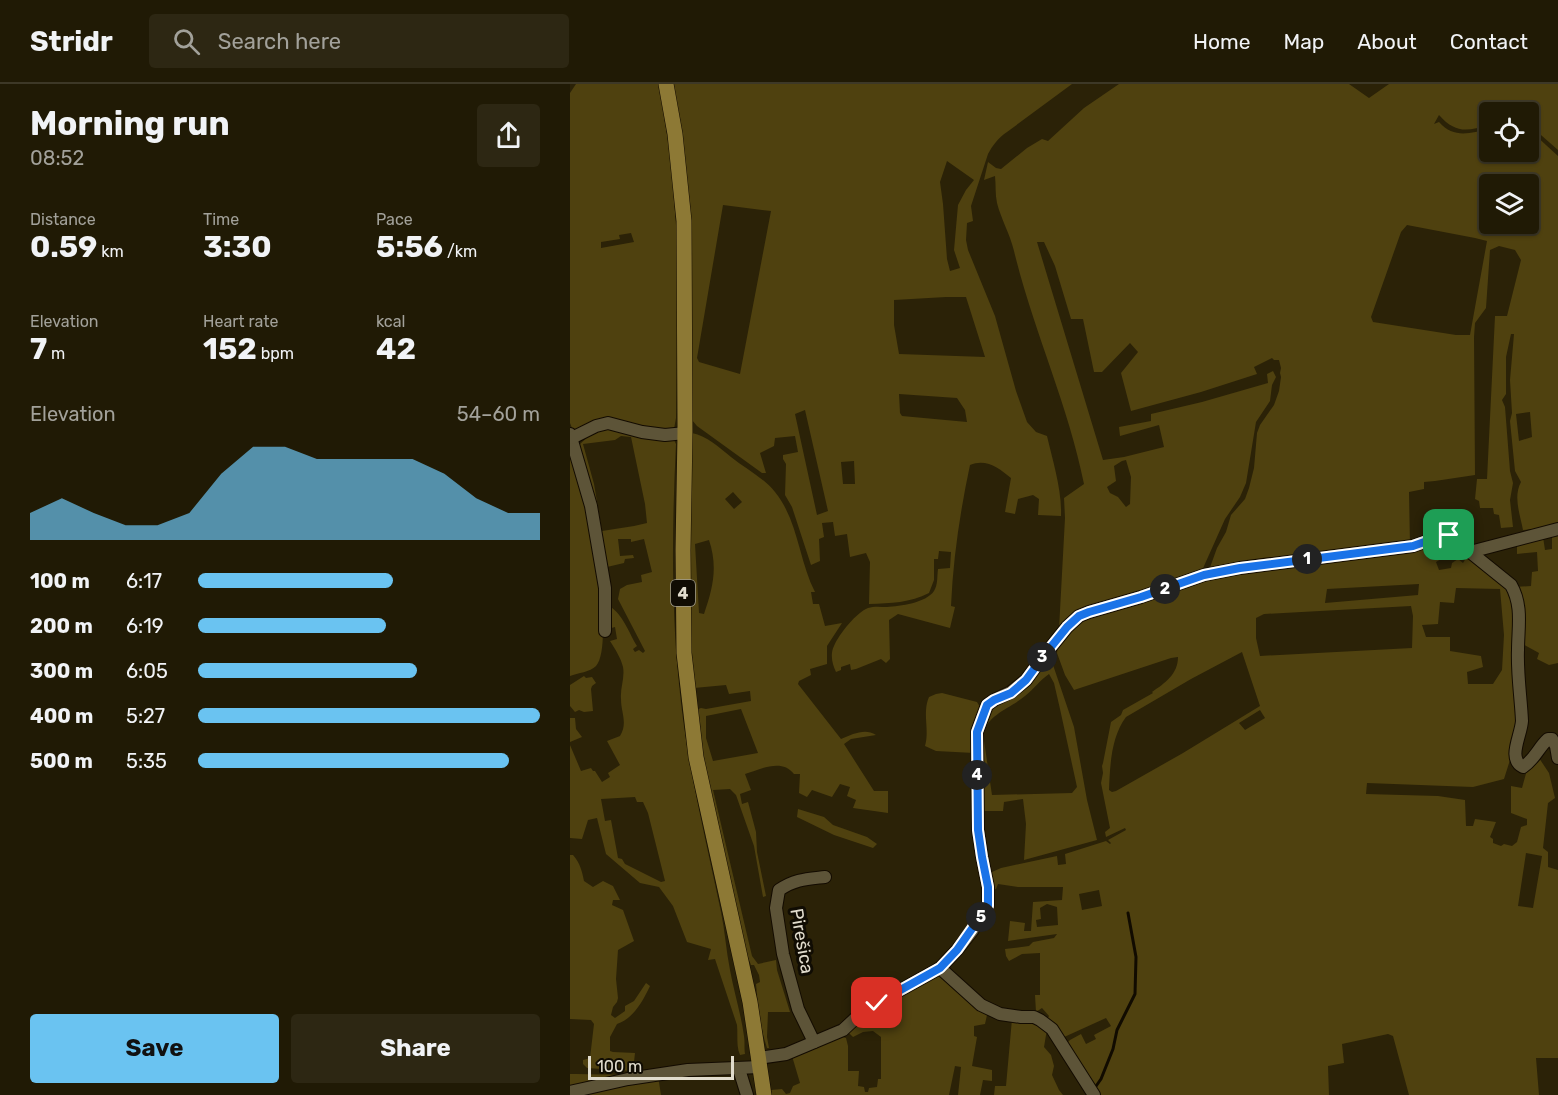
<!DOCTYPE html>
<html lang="en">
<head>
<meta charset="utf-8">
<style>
  :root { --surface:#201a05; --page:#2d2713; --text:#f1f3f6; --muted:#a2a19a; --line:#3d3827; --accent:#6ac3f1 }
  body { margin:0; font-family:Rubik,sans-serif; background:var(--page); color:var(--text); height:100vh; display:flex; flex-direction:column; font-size:22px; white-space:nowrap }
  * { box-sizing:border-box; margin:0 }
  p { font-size:20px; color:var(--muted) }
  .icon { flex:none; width:33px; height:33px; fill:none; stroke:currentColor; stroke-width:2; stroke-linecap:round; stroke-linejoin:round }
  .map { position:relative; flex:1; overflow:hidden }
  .sheet { display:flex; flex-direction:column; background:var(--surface); width:570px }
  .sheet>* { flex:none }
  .tools { position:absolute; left:909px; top:18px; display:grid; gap:12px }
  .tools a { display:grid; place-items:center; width:60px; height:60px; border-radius:6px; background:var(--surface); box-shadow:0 2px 4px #0004,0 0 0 2px var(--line); font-size:30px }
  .scale { position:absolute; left:18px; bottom:15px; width:146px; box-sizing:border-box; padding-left:6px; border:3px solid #e1dccd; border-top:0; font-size:16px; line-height:21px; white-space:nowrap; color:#e1dccd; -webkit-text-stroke:4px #100c03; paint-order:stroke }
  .pin { position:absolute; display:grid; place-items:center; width:51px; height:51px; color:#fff; margin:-26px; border-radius:12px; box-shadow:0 3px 9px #0006 }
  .km { position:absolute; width:30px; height:30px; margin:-15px; border-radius:50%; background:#222; color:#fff; font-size:16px; line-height:30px; text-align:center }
  .round { display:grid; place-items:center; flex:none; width:63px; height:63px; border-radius:6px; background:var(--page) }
  .headline { display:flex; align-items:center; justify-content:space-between; height:102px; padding:0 30px }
  h1 { font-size:33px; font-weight:700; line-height:45px }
  .stats { display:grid; grid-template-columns:repeat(3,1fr); gap:9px; height:102px; padding:6px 30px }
  .stats div { display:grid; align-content:center }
  .stats b { font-size:30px; font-weight:700 }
  .stats small { font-size:16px; font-weight:400 }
  .stats p { font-size:16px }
  .chart { height:168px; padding:12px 30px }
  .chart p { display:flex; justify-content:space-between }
  .chart svg { width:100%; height:108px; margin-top:6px; fill:var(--accent); opacity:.7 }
  .primary-button { display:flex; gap:12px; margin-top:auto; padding:12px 30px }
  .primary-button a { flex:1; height:69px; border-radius:6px; background:var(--accent); color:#111; font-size:24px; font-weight:700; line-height:69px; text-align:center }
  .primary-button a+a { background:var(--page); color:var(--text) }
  ul { padding:0 30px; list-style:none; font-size:20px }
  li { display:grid; grid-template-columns:96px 72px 1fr; align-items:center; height:45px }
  li i { height:15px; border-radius:8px; background:var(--accent) }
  header { display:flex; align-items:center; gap:36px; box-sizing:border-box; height:84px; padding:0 30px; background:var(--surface); border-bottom:2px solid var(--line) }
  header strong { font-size:28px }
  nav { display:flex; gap:33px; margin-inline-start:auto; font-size:21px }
  .search { width:420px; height:54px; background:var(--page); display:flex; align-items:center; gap:15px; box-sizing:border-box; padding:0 21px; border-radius:6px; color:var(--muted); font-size:22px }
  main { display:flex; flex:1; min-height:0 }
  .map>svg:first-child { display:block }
  .green { fill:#4f410f; fill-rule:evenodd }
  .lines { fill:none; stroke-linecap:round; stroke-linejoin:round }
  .stream { stroke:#110b00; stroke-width:3 }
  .minor-casing { stroke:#130b00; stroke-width:14 }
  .major-casing { stroke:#130b00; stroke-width:16 }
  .minor { stroke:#5d5438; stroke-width:12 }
  .major { stroke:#8d7935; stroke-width:15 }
  .route-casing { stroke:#fff; stroke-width:12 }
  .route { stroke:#1a73e8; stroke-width:8 }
  .labels { text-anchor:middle; stroke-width:6; stroke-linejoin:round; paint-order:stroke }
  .shield { fill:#100c03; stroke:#a29e90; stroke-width:1.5 }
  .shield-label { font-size:16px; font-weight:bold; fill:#e1dccd }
  .street-label { font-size:18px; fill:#e1dccd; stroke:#100c03 }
</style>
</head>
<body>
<header>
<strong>Stridr</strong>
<div class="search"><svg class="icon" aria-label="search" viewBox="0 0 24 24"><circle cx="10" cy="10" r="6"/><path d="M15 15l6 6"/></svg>Search here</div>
<nav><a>Home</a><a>Map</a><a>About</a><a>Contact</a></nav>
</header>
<main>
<section class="sheet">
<div class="headline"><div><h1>Morning run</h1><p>08:52</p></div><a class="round"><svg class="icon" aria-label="share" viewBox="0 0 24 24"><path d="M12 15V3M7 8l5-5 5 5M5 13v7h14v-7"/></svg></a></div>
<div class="stats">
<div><p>Distance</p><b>0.59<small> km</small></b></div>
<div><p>Time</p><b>3:30</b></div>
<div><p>Pace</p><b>5:56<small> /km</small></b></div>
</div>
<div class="stats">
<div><p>Elevation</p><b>7<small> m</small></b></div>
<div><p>Heart rate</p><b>152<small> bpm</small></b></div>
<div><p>kcal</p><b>42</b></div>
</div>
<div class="chart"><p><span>Elevation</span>54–60 m</p>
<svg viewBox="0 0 160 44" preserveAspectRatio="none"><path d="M0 44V33L10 27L20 33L30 38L40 38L50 33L60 17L70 6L80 6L90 11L100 11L110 11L120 11L130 17L140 27L150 33L160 33V44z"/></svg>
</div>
<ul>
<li><b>100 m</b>6:17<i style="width:57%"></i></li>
<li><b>200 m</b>6:19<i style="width:55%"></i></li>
<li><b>300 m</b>6:05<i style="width:64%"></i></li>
<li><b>400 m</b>5:27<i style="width:100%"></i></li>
<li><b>500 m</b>5:35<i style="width:91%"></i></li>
</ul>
<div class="primary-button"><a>Save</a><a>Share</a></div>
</section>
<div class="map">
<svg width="988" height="1011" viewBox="0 0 988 1011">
  <rect width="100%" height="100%" fill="#2b2207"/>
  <g class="green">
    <path d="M6 0H89L101 76 108 167 106 334 104 345 100 348 62 341 10 346 2 344 0 339V9ZM61 149 64 158 31 164V158L50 155 49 151Z"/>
    <path d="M103 0H502L437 48C428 54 423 61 418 70L401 122 403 137 397 139 396 156 398 166 425 232 446 307 457 338 466 348 477 352C483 378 492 406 491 432L468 431 469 415 463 411 448 415 445 430 435 428 441 394C429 384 416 374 400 381 390 428 383 475 381 522L385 523 380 544 328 530 319 536 320 575 316 579 311 575 286 585 281 586 280 580 271 583V586L266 588C262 580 260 570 264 562 269 550 287 528 298 524 304 522 311 523 317 523 330 522 356 519 364 507 368 501 367 492 368 485L380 484 381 468 369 467 368 475H364V496L359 509C340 519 321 519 299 520L300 478 296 469 280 473 277 450 265 452 263 438 252 439 254 453 249 455 250 477 241 481 222 423 215 411 216 380 213 375V371L228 368 225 352 205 354 204 362 190 369 196 389H192L127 342 122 336ZM377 77 404 96 396 106 388 121 384 166 390 184 380 187 377 175 373 120 370 98ZM153 121 201 127 170 290 129 278 127 274ZM376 213H396L415 273 329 270 324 241V216ZM329 310 387 314 395 326 397 338 332 332 330 329ZM235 326 258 427 247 431 225 330ZM284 377 285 400H273L271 378Z"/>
    <path d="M549 0H779L799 14 819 0H988V66L963 44 959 42 958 28H920L919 41C897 47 886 50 869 31L864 40 869 38C884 55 900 49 919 45L920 68H958L959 47 964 50 988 72V443L963 449 961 445 953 446C950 430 943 413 951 398L945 387 940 337 942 329 940 296 944 250H941L936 273V310L932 316 935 323 940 387 943 399 940 416 943 443 931 444 929 431 924 430 923 424H910L909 417 905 415 907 395H917L925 232H937L951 176 945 166 929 162 920 166 916 224 905 239 904 253 905 391 865 397 854 398V405L839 408 840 461 638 489 647 464 656 448 661 431 675 415 679 404 684 384 687 349 690 341 704 321 709 307 711 293 710 289 711 284 709 276H704L702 274 684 283 687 290 631 308 561 327 551 289 568 268 560 259 532 288H524L513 235H501L485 182 474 158H467L533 376 554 373 594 363 589 341 550 352 549 343 581 337V330L632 318 698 299 697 290 703 287 706 293 702 301 700 317 686 338 676 399 670 413 655 435 630 491 489 545 495 434 494 414 514 400C498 320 463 246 444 167 440 150 431 135 427 119 425 110 426 101 425 92L414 96 418 78 426 84 431 85 457 64 472 55 478 57 514 24ZM920 100H958V140H920ZM837 141 905 154 917 157 900 251H886L803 238 801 233 831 148ZM960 328 962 353 949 357 946 330ZM556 376 561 393 560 420 556 423 548 413 540 409 537 403 546 397 544 382 552 377Z"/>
    <path d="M32 343 104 356 106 360C102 440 101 521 109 600 116 677 135 752 151 828 155 847 156 866 160 886 164 908 171 930 174 952 175 958 174 963 175 970L170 971C166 962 168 951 167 941L145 875 138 876 141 865 117 858 103 822 89 803 70 799 36 770 27 734 18 736 12 755 0 754V661L11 687 21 684 23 687H25L32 698 40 693 38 689 50 681 37 657 50 652C58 639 51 629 51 615 50 604 55 594 53 583 51 574 45 565 40 557L47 555 45 543 38 545 39 522C53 530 59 549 67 562L63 565 65 568 69 566 73 569 75 567 48 515 50 505 57 501 72 498 71 491 82 488 74 455 61 458V455H48L50 472 63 471 64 474 55 475 54 479 37 483 9 361 24 347ZM51 352 61 353 75 420 77 439 64 442 32 447 24 400 13 360 45 356ZM65 713 67 718H73L78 729 95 797 91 798 55 780 52 775 48 774 41 736 35 737 31 715Z"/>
    <path d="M122 349C137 352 150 364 161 373 176 385 194 394 205 408 228 436 229 477 245 508H241L243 520H249L255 542 272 539 257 562V580L240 585 241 591 229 597 228 600 271 655C283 650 295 644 306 651L281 655 274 660 304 707H318V729L283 724 286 716 277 712 280 703 270 700 262 713 242 706 237 713 229 709 230 690H224C212 674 191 685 175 690L181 706 170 710 172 720 178 718 186 748 187 768 196 812 193 813 184 762 166 711 160 705 143 706 182 872 188 880 206 876 207 886 220 928H198L197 953 199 964H197C190 943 188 922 186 900L190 898 189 891 184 881H181L171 856 138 700 126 626 131 624 136 625 181 617 180 607 159 610 156 601 124 604 119 553ZM163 408 172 418 164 425 155 415ZM139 456C148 483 143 504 134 530L129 529 125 460ZM171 625 188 669 143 677 136 654V632Z"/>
    <path d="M0 362C4 373 9 385 12 397 20 426 45 561 26 582 20 588 8 589 0 592Z"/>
    <polygon points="988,450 988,579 979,581 967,575 969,569 951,559 944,503 961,502 962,488 968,487 967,468 947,470 947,460 973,453 975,466 982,465 982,451"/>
    <path d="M876 457 878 471 866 478 869 486 881 484 882 479 888 475 893 479 898 471 934 500 944 513 951 641 934 695 903 703 797 699 796 710 868 712 895 716 896 742H903L905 735 926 738 920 753 923 755V759L931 762 934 760 942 762 947 758 951 743 957 741V735L941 729V702L952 704 957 686 969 674 979 689 985 714 978 719 973 764 978 768V783L988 786V974H966L969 1011H839L823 952 818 950 772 960 774 979 758 982 759 1011H528L495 961 500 956 511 950 516 960 526 955 524 951 541 942 536 934 492 954 476 937 479 932 472 924 466 928 465 911H470V869L452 870 439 877 436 872 435 865 459 862 463 858 484 854 487 850 438 857 440 837 455 839 454 847H461L463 818 492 816 493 803H448L428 800 426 805 423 806 420 793 422 788 431 784 487 772 488 781 496 780 495 770 536 757 540 760 541 759 538 756 556 746 555 744 536 753 535 748 540 744 531 699 533 689 532 682 533 679 541 638 551 631 553 626 583 609 582 608C595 599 608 590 608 573L601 574 504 606 495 591 487 569 488 560 505 539 609 503 654 491ZM849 500 848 511 755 519 757 505ZM886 504 930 505 934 551 932 586 923 600H898L897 588 913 583 911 572 880 567V553H856L852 541 868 540 870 518 884 519ZM841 522 843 532 842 564 690 572 686 554V534L694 530ZM672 568 690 622 613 669 546 707 542 708 539 706C540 682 541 653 556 633L621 595ZM690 626 695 634 675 646 669 639ZM956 769 972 772 963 824 948 822ZM529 806 532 822 512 826 509 810ZM477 820 487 823 488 841 467 843 466 836 471 835 470 824Z"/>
    <path d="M480 572 504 643 517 716 527 756 454 776 456 740 453 715 434 718 433 727H411V644L423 622ZM479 590 484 599 490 625 507 703 502 709 422 711 413 650C418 630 441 624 455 612 464 605 470 596 479 590Z"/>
    <polygon points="14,592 16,594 22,593 26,599 22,602 21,605 23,627 14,628 9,626 5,628 0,622 0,601"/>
    <path d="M372 609 407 618 410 623 404 669 366 667 355 662C360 646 352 629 359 613L366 610Z"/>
    <polygon points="0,634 5,634 6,645 12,653 0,658"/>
    <polygon points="228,725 254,733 263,741 297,753 307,760 303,764 264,751 227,733"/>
    <path d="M0 771H3C10 779 12 787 14 797L23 803 33 797 43 802 50 816H43L42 821 53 826 64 857 48 866 46 895 48 914 47 918 43 923 41 931 45 934 55 927V922L64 917 76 899 80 902C73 917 63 935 47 940L40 953V967L43 968 65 969 63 987 17 984 13 980V976L20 974 24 940 21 936 0 935Z"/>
    <polygon points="363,891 369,891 377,895 417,931 415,940 404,942 404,952 407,953 402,982 422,986 422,997 413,996 410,1011 388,1011 391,983 385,982 379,1011 202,1011 201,1006 212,1005 216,1010 220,1009 223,1002 230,999 222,972 238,968 270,952 276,954 278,962 278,987 289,987 288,1002 294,1003 295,1008 298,1008 299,1004 307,1003 308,995 311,995 311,953 303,947 293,948 283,953 278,948 292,933"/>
    <polygon points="442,935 454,936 477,945 474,963 481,971 484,982 482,991 489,1006 493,1011 424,1011 425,1002 436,1002"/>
    <polygon points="0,990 7,990 56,991 0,1005"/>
    <polygon points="88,992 91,1011 0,1011"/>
  </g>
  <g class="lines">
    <polyline class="stream" points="524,1005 531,995 543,965 547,946 565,910 566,873 558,829"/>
    <g class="minor-casing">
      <g id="minor">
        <polyline points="0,350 21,422 35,504 35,547"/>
        <polyline points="2,354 26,342 38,339 72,348 95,351 115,349"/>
        <polyline points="900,468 988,445"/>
        <polyline points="370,884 411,921 430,930 451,933 464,933 470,936 482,945 524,1011"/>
        <path d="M244 958 228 925 213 870 206 824 209 806C225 795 237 795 255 793"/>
        <path d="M189 974 216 970 273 946 289 931 307 919 370 884 387 866 402 847 418 821V803L412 773 408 746 407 648 417 621 424 616 441 608 456 596 472 574 497 543 509 532 519 528 571 513 634 491 670 484 843 462 874 451H879L941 501C953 522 948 543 948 566 947 590 951 614 952 637 951 652 937 675 953 683 966 674 968 664 978 655H982L986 662 988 674"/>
        <polyline points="169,985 177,1011"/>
        <polyline points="0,1008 58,995 118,986 190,983"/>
      </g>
    </g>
    <g class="major-casing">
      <polyline id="major" points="96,0 105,50 114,137 115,349 113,466 114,569 126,673 180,918 194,1011"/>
    </g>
    <use href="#minor" class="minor"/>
    <use href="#major" class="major"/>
  </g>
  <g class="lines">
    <g class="route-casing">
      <polyline id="route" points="307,919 370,884 387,866 418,822 418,803 412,773 408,746 407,648 417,621 424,616 441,609 456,596 472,574 497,543 509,532 519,528 571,513 634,491 670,484 843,462 874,451 879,451"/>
    </g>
    <use href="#route" class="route"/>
  </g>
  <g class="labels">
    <rect class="shield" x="101" y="496" width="24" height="26" rx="4.5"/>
    <g class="shield-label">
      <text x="113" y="515">4</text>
    </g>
    <g class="street-label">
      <text transform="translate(232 857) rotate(80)" y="6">Pirešica</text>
    </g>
  </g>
</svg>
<div class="tools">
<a><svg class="icon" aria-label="locate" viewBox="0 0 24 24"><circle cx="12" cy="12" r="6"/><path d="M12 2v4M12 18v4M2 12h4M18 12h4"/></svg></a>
<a><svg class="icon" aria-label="layers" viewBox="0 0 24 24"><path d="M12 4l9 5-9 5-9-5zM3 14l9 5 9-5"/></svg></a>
</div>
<div class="scale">100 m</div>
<div class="pin" style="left:879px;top:451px;background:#1e9e55"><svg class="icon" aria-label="arrive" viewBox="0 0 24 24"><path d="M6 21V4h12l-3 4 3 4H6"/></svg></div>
<div class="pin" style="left:307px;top:919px;background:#d93025"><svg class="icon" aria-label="check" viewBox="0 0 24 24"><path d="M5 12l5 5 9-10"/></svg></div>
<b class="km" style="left:737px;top:475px">1</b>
<b class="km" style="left:595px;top:505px">2</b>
<b class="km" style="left:472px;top:573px">3</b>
<b class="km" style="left:407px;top:691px">4</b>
<b class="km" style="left:411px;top:833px">5</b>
</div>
</main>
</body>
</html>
